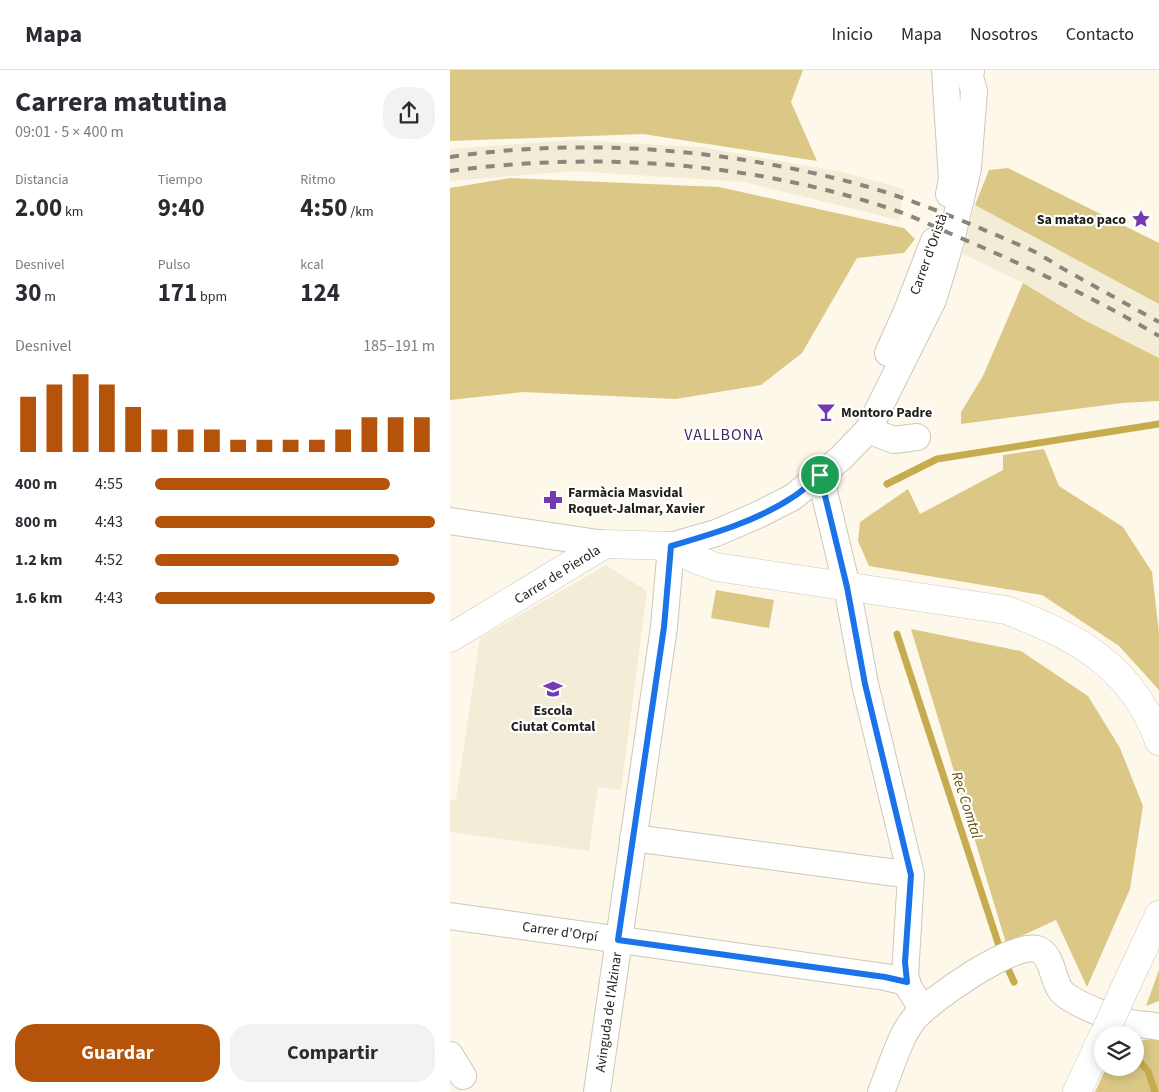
<!DOCTYPE html>
<html lang="es">
<head>
<meta charset="utf-8">
<style>
  :root { --surface:#fff; --page:#f2f2f3; --text:#2b2b33; --muted:#7c7c81; --line:#e1e1e2; --accent:#b45309 }
  body { margin:0; font-family:"Source Sans 3",sans-serif; background:var(--page); color:var(--text); height:100vh; display:flex; flex-direction:column; font-size:19px; white-space:nowrap }
  * { box-sizing:border-box; margin:0 }
  p { font-size:16px; color:var(--muted) }
  .icon { flex:none; width:28px; height:28px; fill:none; stroke:currentColor; stroke-width:2; stroke-linecap:round; stroke-linejoin:round }
  .map { position:relative; flex:1; overflow:hidden }
  .sheet { display:flex; flex-direction:column; background:var(--surface); width:450px }
  .sheet>* { flex:none }
  .controls { position:absolute; left:644px; top:956px; display:grid; gap:10px }
  .controls a { display:grid; place-items:center; width:50px; height:50px; border-radius:50%; background:var(--surface); box-shadow:0 2px 12px #0003; font-size:25px }
  .pin { position:absolute; display:grid; place-items:center; width:42px; height:42px; color:#fff; margin:-21px; border:2px solid #fff; border-radius:50%; box-shadow:0 1px 5px #0007 }
  .round { display:grid; place-items:center; flex:none; width:52px; height:52px; border-radius:20px; background:var(--page) }
  .summary { display:flex; align-items:center; justify-content:space-between; height:85px; padding:0 15px }
  h1 { font-size:28px; font-weight:700; line-height:38px }
  .metrics { display:grid; grid-template-columns:repeat(3,1fr); gap:8px; height:85px; padding:5px 15px }
  .metrics div { display:grid; align-content:center }
  .metrics b { font-size:25px; font-weight:700 }
  .metrics small { font-size:14px; font-weight:400 }
  .metrics p { font-size:14px }
  .chart { height:140px; padding:10px 15px }
  .chart p { display:flex; justify-content:space-between }
  .chart svg { width:100%; height:90px; margin-top:5px; stroke:var(--accent); stroke-width:6 }
  .action { display:flex; gap:10px; margin-top:auto; padding:10px 15px }
  .action a { flex:1; height:58px; border-radius:20px; background:var(--accent); color:#fff; font-size:20px; font-weight:700; line-height:58px; text-align:center }
  .action a+a { background:var(--page); color:var(--text) }
  ul { padding:0 15px; list-style:none; font-size:16px }
  li { display:grid; grid-template-columns:80px 60px 1fr; align-items:center; height:38px }
  li i { height:12px; border-radius:6px; background:var(--accent) }
  header { display:flex; align-items:center; gap:30px; box-sizing:border-box; height:70px; padding:0 25px; background:var(--surface); border-bottom:1px solid var(--line) }
  header strong { font-size:24px }
  nav { display:flex; gap:28px; margin-inline-start:auto; font-size:18px }
  main { display:flex; flex:1; min-height:0 }
  .map>svg:first-child { display:block }
  .built { fill:#f3ecd7 }
  .green { fill:#dbc887 }
  .lines { fill:none; stroke-linecap:round; stroke-linejoin:round }
  .stream { stroke:#c7ac4f; stroke-width:7 }
  .minor-casing { stroke:#ccc8ba; stroke-width:28 }
  .tertiary-casing { stroke:#ccc8ba; stroke-width:29 }
  .minor { stroke:#fff; stroke-width:26 }
  .tertiary { stroke:#fff; stroke-width:28 }
  .rail { stroke:#8a867d; stroke-width:4; stroke-dasharray:9 9; stroke-linecap:butt }
  .tertiary-bridge-casing { stroke:#ccc8ba; stroke-width:29; stroke-linecap:butt }
  .tertiary-bridge { stroke:#fff; stroke-width:28 }
  .route-casing { stroke:#fff; stroke-width:10 }
  .route { stroke:#1a73e8; stroke-width:6 }
  .labels { text-anchor:middle; stroke-width:4.5; stroke-linejoin:round; paint-order:stroke }
  .poi-label { font-size:14px; font-weight:bold; fill:#211f1a; stroke:#fff; text-anchor:start }
  .street-label { font-size:14px; fill:#211f1a; stroke:#fff }
  .water-label { font-size:15px; font-style:italic; fill:#625003; stroke:#fff }
  .quarter-label { font-size:16px; letter-spacing:1px; fill:#432862; stroke:#fff }
</style>
</head>
<body>
<header>
<strong>Mapa</strong>
<nav><a>Inicio</a><a>Mapa</a><a>Nosotros</a><a>Contacto</a></nav>
</header>
<main>
<section class="sheet">
<div class="summary"><div><h1>Carrera matutina</h1><p>09:01 · 5 × 400 m</p></div><a class="round"><svg class="icon" aria-label="share" viewBox="0 0 24 24"><path d="M12 15V3M7 8l5-5 5 5M5 13v7h14v-7"/></svg></a></div>
<div class="metrics">
<div><p>Distancia</p><b>2.00<small> km</small></b></div>
<div><p>Tiempo</p><b>9:40</b></div>
<div><p>Ritmo</p><b>4:50<small> /km</small></b></div>
</div>
<div class="metrics">
<div><p>Desnivel</p><b>30<small> m</small></b></div>
<div><p>Pulso</p><b>171<small> bpm</small></b></div>
<div><p>kcal</p><b>124</b></div>
</div>
<div class="chart"><p><span>Desnivel</span>185–191 m</p>
<svg viewBox="0 0 160 44" preserveAspectRatio="none"><path d="M5 44V17M15 44V11M25 44V6M35 44V11M45 44V22M55 44V33M65 44V33M75 44V33M85 44V38M95 44V38M105 44V38M115 44V38M125 44V33M135 44V27M145 44V27M155 44V27"/></svg>
</div>
<ul>
<li><b>400 m</b>4:55<i style="width:84%"></i></li>
<li><b>800 m</b>4:43<i style="width:100%"></i></li>
<li><b>1.2 km</b>4:52<i style="width:87%"></i></li>
<li><b>1.6 km</b>4:43<i style="width:100%"></i></li>
</ul>
<div class="action"><a>Guardar</a><a>Compartir</a></div>
</section>
<div class="map">
<svg width="709" height="1022" viewBox="0 0 709 1022">
  <rect width="100%" height="100%" fill="#fdf8e9"/>
  <g class="built">
    <polygon points="121,70 250,77 392,102 454,119 449,150 294,112 125,101 0,111 0,79"/>
    <polygon points="525,135 709,234 709,288 634,250 573,213 513,184"/>
    <polygon points="156,495 197,521 171,720 148,717 139,781 0,762 0,730 6,730 30,568"/>
  </g>
  <g class="green">
    <polygon points="0,0 353,0 341,32 367,91 193,64 0,71"/>
    <polygon points="558,98 709,173 709,234 525,135 539,100"/>
    <polygon points="60,108 269,117 454,158 465,169 454,183 407,188 352,283 311,315 226,329 73,322 0,330 0,118"/>
    <polygon points="573,213 634,250 709,288 709,331 672,333 511,354 511,342 533,306"/>
    <polygon points="594,379 609,416 673,457 702,502 709,563 709,620 669,576 592,525 419,496 408,471 410,452 458,419 470,444 553,400 553,385"/>
    <polygon points="266,520 324,530 319,558 261,548"/>
    <polygon points="461,559 571,581 638,626 670,678 693,736 680,819 637,917 606,850 556,873"/>
    <polygon points="709,900 709,931 696,936"/>
    <polygon points="709,968 709,1022 645,1022 656,998 685,998 685,971"/>
  </g>
  <g class="lines">
    <g class="stream">
      <polyline points="437,414 487,389 709,354"/>
      <polyline points="447,564 551,882"/>
      <polyline points="555,892 564,912"/>
      <polyline points="687,989 698,1001 705,1022"/>
    </g>
    <g class="minor-casing">
      <g id="minor">
        <polyline points="495,0 502,110 499,124"/>
        <polyline points="438,283 457,241 484,171"/>
        <polyline points="418,360 444,370 467,367"/>
        <polyline points="370,405 397,517 415,614 461,805 455,906 459,918 473,940"/>
        <polyline points="0,451 155,474"/>
        <polyline points="183,768 461,805"/>
        <polyline points="0,846 435,907 457,912"/>
        <polyline points="0,985 13,1006"/>
        <polyline points="147,1022 214,557 221,476 266,463 310,444 343,427 391,388 418,360 483,230 501,171 518,98 524,21 520,7 521,0"/>
        <path d="M431 1022C440 1001 449 967 464 949 480 930 562 872 587 879 603 884 602 910 611 921 621 933 670 952 687 954 694 955 701 955 709 957"/>
      </g>
    </g>
    <g class="tertiary-casing">
      <g id="tertiary">
        <path d="M0 568 155 474 221 476 245 489 266 497 556 540C627 567 681 595 709 671"/>
        <polyline points="674,920 709,845"/>
        <polyline points="627,1022 652,968"/>
      </g>
    </g>
    <use href="#minor" class="minor"/>
    <use href="#tertiary" class="tertiary"/>
    <g class="rail">
      <path d="M0 87C138 67 281 79 415 116 468 131 530 158 581 180 593 186 605 194 617 201 648 218 678 235 709 252"/>
      <path d="M0 101C148 81 305 92 447 141 470 149 491 160 513 169 581 198 646 229 709 266"/>
    </g>
    <g class="tertiary-bridge-casing">
      <polyline id="tertiary-bridge" points="654,965 674,920"/>
    </g>
    <use href="#tertiary-bridge" class="tertiary-bridge"/>
  </g>
  <g class="lines">
    <g class="route-casing">
      <path id="route" d="M370 405 397 517 415 614 461 805 455 892 457 912 435 907 168 870 214 557 221 476C262 464 307 451 343 427 353 421 361 412 370 405Z"/>
    </g>
    <use href="#route" class="route"/>
  </g>
  <defs>
    <g id="sight-bare" transform="scale(1.5)"><path d="M0-6L1.8-2.2L6-1.7L2.9 1.2L3.7 5.4L0 3.3L-3.7 5.4L-2.9 1.2L-6-1.7L-1.8-2.2Z" fill="#753ab0" stroke="#fff" stroke-width="2.5" paint-order="stroke"/></g>
    <g id="bar-bare" transform="scale(1.5)"><path d="M-6-5H6L.8 .8V4.5H3.5V6h-7V4.5H-.8V.8Z" fill="#753ab0" stroke="#fff" stroke-width="2.5" paint-order="stroke"/></g>
    <g id="pharmacy-bare" transform="scale(1.5)"><path d="M-2-6h4v4h4v4h-4v4h-4v-4h-4v-4h4Z" fill="#753ab0" stroke="#fff" stroke-width="2.5" paint-order="stroke"/></g>
    <g id="school-bare" transform="scale(1.5)"><path d="M0-5L7-2L0 1L-7-2ZM-4 1L0 2.5L4 1V4Q0 6-4 4Z" fill="#753ab0" stroke="#fff" stroke-width="2.5" paint-order="stroke"/></g>
  </defs>
  <g fill-rule="evenodd">
    <use href="#sight-bare" x="691" y="149"/>
    <use href="#bar-bare" x="376" y="342"/>
    <use href="#pharmacy-bare" x="103" y="430"/>
    <use href="#school-bare" x="103" y="619"/>
  </g>
  <g class="labels">
    <g class="poi-label">
      <text x="676" y="154" text-anchor="end">Sa matao paco</text>
      <text x="391" y="347">Montoro Padre</text>
      <text x="118" y="427">Farmàcia Masvidal<tspan x="118" dy="16">Roquet-Jalmar, Xavier</tspan></text>
      <text x="103" y="645" text-anchor="middle">Escola<tspan x="103" dy="16">Ciutat Comtal</tspan></text>
    </g>
    <g class="street-label">
      <text transform="translate(478 184) rotate(-70)" y="5">Carrer d'Oristà</text>
      <text transform="translate(107 504) rotate(-32)" y="5">Carrer de Pierola</text>
      <text transform="translate(110 861) rotate(8)" y="5">Carrer d'Orpí</text>
      <text transform="translate(158 942) rotate(-82)" y="5">Avinguda de l'Alzinar</text>
    </g>
    <g class="water-label">
      <text transform="translate(517 735) rotate(72)" y="5">Rec Comtal</text>
    </g>
    <g class="quarter-label">
      <text x="274" y="370">VALLBONA</text>
    </g>
  </g>
</svg>
<div class="controls">
<a><svg class="icon" aria-label="layers" viewBox="0 0 24 24"><path d="M12 4l9 5-9 5-9-5zM3 14l9 5 9-5"/></svg></a>
</div>
<div class="pin" style="left:370px;top:405px;background:#1e9e55"><svg class="icon" aria-label="arrive" viewBox="0 0 24 24"><path d="M6 21V4h12l-3 4 3 4H6"/></svg></div>
</div>
</main>
</body>
</html>
